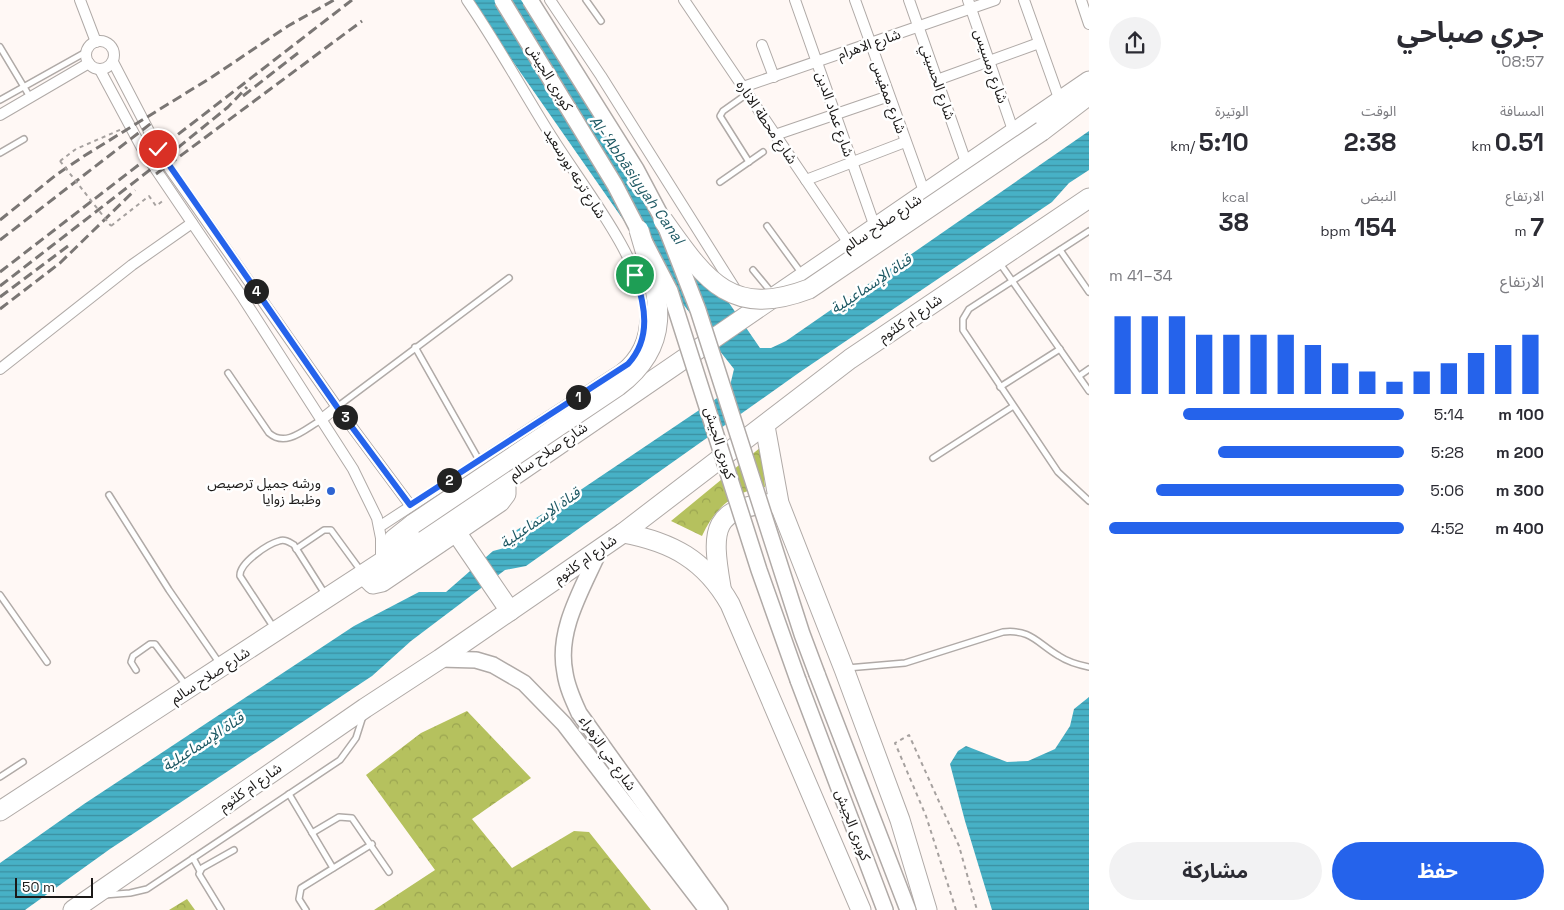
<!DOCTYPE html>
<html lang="ar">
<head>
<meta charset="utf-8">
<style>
  :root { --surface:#fff; --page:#f2f2f3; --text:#2b2b33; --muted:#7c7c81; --accent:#2563eb }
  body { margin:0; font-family:"Space Grotesk","Noto Sans Arabic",sans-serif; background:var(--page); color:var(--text); direction:rtl; height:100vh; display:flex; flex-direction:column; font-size:19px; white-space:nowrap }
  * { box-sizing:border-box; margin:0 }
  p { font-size:16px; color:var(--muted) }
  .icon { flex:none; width:28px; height:28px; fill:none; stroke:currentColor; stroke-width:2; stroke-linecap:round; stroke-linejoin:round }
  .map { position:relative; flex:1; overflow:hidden; direction:ltr }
  .side { display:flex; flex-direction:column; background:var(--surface); width:475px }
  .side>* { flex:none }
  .scale { position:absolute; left:15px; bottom:12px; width:78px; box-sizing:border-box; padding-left:5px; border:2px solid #1b1918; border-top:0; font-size:14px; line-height:18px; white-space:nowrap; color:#1b1918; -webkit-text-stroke:4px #fff; paint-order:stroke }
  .pin { position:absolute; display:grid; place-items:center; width:42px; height:42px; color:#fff; margin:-21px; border:2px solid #fff; border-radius:50%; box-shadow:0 1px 5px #0007 }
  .km { position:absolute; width:25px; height:25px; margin:-12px; border-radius:50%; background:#222; color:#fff; font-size:14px; line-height:25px; text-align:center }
  .round { display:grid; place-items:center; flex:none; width:52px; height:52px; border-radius:26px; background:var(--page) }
  .summary { display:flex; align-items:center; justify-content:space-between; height:85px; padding:0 20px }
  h1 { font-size:28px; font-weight:700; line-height:38px }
  .figures { display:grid; grid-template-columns:repeat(3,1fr); gap:8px; height:85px; padding:5px 20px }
  .figures div { display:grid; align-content:center }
  .figures b { font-size:25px; font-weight:700 }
  .figures small { font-size:14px; font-weight:400 }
  .figures p { font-size:14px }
  .chart { height:140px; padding:10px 20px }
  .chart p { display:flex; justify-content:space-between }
  .chart svg { width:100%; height:90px; margin-top:5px; stroke:var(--accent); stroke-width:6 }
  .cta { display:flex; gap:10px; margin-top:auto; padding:10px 20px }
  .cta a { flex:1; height:58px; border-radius:30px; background:var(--accent); color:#fff; font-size:20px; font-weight:700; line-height:58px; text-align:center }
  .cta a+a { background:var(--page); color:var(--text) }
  ul { padding:0 20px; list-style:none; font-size:16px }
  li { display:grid; grid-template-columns:80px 60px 1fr; align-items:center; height:38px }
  li i { height:12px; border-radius:6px; background:var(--accent) }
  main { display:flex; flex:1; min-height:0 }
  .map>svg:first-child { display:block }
  .forest { fill:url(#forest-crowns) }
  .water { fill:url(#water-rules) }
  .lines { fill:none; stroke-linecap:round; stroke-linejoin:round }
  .lane-casing { stroke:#b0aaa7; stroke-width:8 }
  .street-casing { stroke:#b0aaa7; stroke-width:12 }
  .secondary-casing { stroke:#b0aaa7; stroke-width:18 }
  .highway-casing { stroke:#b0aaa7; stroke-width:21 }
  .path { stroke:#a6a19f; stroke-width:2; stroke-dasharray:4 4; stroke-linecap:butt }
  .lane { stroke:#fff; stroke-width:5 }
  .street { stroke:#fff; stroke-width:10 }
  .secondary { stroke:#fff; stroke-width:15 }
  .highway { stroke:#fff; stroke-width:19 }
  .rail { stroke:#7a7674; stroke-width:3; stroke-dasharray:10 5; stroke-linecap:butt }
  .secondary-bridge-casing { stroke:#b0aaa7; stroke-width:18; stroke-linecap:butt }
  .highway-bridge-casing { stroke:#b0aaa7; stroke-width:21; stroke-linecap:butt }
  .path-bridge { stroke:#a6a19f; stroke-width:2; stroke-dasharray:4 4; stroke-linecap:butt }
  .secondary-bridge { stroke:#fff; stroke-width:15 }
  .highway-bridge { stroke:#fff; stroke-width:19 }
  .route-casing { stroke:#fff; stroke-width:10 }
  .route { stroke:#2563eb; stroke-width:6 }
  .poi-dot { fill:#2e64d2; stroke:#fff; stroke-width:2 }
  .labels { text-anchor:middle; stroke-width:5; stroke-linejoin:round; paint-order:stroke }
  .street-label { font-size:14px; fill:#1b1918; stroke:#fff }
  .poi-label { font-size:14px; fill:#1b1918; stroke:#fff; text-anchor:end }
  .water-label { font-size:15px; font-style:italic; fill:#1d5863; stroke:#fff }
</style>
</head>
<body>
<main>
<section class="side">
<div class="summary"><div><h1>جري صباحي</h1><p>08:57</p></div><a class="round"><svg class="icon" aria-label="share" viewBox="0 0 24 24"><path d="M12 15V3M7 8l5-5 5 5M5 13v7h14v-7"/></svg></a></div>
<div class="figures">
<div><p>المسافة</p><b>0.51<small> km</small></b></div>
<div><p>الوقت</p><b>2:38</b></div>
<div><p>الوتيرة</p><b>5:10<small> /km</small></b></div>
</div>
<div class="figures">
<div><p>الارتفاع</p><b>7<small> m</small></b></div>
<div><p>النبض</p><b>154<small> bpm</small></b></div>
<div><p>kcal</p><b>38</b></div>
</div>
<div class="chart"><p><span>الارتفاع</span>34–41 m</p>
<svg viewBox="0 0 160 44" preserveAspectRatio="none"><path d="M5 44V6M15 44V6M25 44V6M35 44V15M45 44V15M55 44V15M65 44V15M75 44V20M85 44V29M95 44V33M105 44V38M115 44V33M125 44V29M135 44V24M145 44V20M155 44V15"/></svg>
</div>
<ul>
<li><b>100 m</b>5:14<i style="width:75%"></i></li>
<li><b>200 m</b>5:28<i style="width:63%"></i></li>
<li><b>300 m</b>5:06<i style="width:84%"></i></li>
<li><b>400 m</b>4:52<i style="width:100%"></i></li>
</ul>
<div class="cta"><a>حفظ</a><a>مشاركة</a></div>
</section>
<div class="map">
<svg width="1089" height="910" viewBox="0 0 1089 910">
  <defs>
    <pattern id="forest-crowns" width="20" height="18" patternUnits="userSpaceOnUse" patternTransform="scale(1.25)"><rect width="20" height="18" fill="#b5c15e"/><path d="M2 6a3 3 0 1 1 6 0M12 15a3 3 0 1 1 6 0" fill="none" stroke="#9ba551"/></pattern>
    <pattern id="water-rules" width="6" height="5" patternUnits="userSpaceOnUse" patternTransform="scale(1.25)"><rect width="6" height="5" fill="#47b1c6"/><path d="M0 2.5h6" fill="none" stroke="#3a8fa0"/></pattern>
  </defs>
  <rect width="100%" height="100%" fill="#fff8f5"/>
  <g class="forest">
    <path d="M761 447 765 487C758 490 752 489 745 492 724 500 711 516 702 536L671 521Z"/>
    <polygon points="467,711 531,778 472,819 512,868 574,831 589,832 651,910 374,910 435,870 366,775 421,733"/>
    <polygon points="187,899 195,910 169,910"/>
  </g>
  <g class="water">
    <polygon points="470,0 521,0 760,348 771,348 786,341 1089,131 1089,170 1069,183 1052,202 800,372 526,566 505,570 411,641 372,676 110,849 25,910 0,910 0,863 84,804 354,626 419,592 446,592 493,551 512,546 512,533 573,495 729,390 734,369 675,294"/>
    <polygon points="1089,697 1089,910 992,910 965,821 950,764 958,751 966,746 1007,762 1028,761 1055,749 1070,726 1074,709"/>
  </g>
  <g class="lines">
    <g class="lane-casing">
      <g id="lane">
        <polyline points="586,0 601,21"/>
        <polyline points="0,47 30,97"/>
        <polyline points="747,94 723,111 720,116 749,162"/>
        <polyline points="0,100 86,52"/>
        <polyline points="0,153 24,139"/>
        <polyline points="720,182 763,152"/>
        <polyline points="767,226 802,274"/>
        <polyline points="1089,231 969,309 963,319 963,330 1058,472 1089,501"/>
        <polyline points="1060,250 1089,292"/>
        <polyline points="999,262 1089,391"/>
        <polyline points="753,270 772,293"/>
        <polyline points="415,347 479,460"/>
        <path d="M228 373 269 433C286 448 305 429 321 420"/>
        <polyline points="1079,376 1089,369"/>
        <polyline points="1000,387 1060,349"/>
        <polyline points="337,407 509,278"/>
        <polyline points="933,458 1012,407"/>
        <polyline points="109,495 169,590 220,664"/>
        <polyline points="296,549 324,530 331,530 361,571"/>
        <polyline points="0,595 47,662"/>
        <path d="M274 628 240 576C239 563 268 544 279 541 285 539 289 542 294 545L325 594"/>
        <path d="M847 668 905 663 1003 632C1031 629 1037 643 1059 656 1068 662 1079 665 1089 667"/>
        <polyline points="136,670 131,662 133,656 150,644 155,644 185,684"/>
        <polyline points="0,777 23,762"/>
        <polyline points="289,794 333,868"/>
        <polyline points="312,833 339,817 352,818 389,872"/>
        <polyline points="193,858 200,871"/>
        <polyline points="104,895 130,893 147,889 340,760 356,738 363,716"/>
        <polyline points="221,910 199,874 202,868 234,850"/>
        <polyline points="306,910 299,899 301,888 372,844"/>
      </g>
    </g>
    <g class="street-casing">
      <g id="street">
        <polyline points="80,0 96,42"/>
        <polyline points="550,0 601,76 737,292"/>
        <polyline points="684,0 850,245"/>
        <polyline points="795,0 875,227"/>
        <polyline points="855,0 925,194"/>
        <polyline points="909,0 967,165"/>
        <polyline points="968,0 1014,133"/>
        <polyline points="1024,0 1060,101"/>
        <polyline points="1081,0 1089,24"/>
        <circle cx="100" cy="55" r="14"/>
        <polyline points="762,45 774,77"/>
        <polyline points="113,62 165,162 337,407 410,505"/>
        <polyline points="100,70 144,152 243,298 353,469 377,518 381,538 381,556"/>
        <polyline points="937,80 1039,43"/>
        <polyline points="743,87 995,0"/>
        <polyline points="0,115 89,63"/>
        <polyline points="775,135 889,96"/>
        <polyline points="806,180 905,142"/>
        <polyline points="0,369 132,265 192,223"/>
        <polyline points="322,419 337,407"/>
        <path d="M379 527 620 370C639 355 647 333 645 309 640 257 581 184 553 139 524 93 498 45 467 0"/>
      </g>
    </g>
    <g class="secondary-casing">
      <g id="secondary">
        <path d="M600 549C583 588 556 630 565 673 567 687 573 700 579 713L720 910"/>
        <polyline points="440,659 476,660 493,665 524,683 564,724 707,910"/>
        <polyline points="817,674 908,910"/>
        <polyline points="798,680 885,910"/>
      </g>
    </g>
    <g class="highway-casing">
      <g id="highway">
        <polyline points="1042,131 1085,98"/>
        <polyline points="765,426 779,503 844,669 900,820 927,910"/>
        <polyline points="456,532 510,611"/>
        <path d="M623 533C672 542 705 560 730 604L861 910"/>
        <polyline points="384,561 394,539 413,524"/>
        <polyline points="364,575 373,584 382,582 500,502 506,494 506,481"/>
        <path d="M721 587C711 529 711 506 778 503"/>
        <polyline points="0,811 506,481 1089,81"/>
        <polyline points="73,910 365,708 440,659 623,533 850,359 1089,198"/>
      </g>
    </g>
    <g class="path">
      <polyline points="60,161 76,149 122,129"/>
      <polyline points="111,226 149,196 156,206 164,200"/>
      <polyline points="956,910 926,816 895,743 909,735 959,846 977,910"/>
    </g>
    <use href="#lane" class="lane"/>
    <use href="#street" class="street"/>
    <use href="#secondary" class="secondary"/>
    <use href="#highway" class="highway"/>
    <g class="rail">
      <polyline points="243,96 298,53"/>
      <polyline points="156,174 362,21"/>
      <polyline points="0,220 56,175 84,156 212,77 288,26 334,0"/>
      <polyline points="0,240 154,121"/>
      <polyline points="0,272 352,0"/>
      <polyline points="0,286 164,159 228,107 247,87"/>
      <polyline points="0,297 72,243"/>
      <polyline points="0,309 60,263 135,190"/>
    </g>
    <g class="secondary-bridge-casing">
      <g id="secondary-bridge">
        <polyline points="502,0 615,185 670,291 759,570 798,680"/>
        <polyline points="530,0 636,169 663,220 698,310 802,634 817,674"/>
      </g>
    </g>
    <g class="highway-bridge-casing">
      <g id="highway-bridge">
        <path d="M663 220C705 279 730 319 809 289L1042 131"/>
        <path d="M413 524 618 386C679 340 656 290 639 230"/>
      </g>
    </g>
    <polyline class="path-bridge" points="60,161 111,226"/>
    <use href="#secondary-bridge" class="secondary-bridge"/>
    <use href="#highway-bridge" class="highway-bridge"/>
  </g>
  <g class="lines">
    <g class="route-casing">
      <path id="route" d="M158 149 337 407 410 505 628 364C652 338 645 305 635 275"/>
    </g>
    <use href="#route" class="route"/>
  </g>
  <circle class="poi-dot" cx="331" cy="491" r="5"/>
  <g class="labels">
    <g class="street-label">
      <text transform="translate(869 44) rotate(-19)" y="5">شارع الاهرام</text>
      <text transform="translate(991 66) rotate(71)" y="5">شارع رمسيس</text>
      <text transform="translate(550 77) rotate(59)" y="5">كوبرى الجيش</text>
      <text transform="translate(938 82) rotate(71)" y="5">شارع الحسيني</text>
      <text transform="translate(889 97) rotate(70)" y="5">شارع ممفيس</text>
      <text transform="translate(835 114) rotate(71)" y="5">شارع عماد الدين</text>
      <text transform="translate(767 122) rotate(56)" y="5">شارع محطة الاناره</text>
      <text transform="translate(575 173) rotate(58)" y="5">شارع ترعه بورسعيد</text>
      <text transform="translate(882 223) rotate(-34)" y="5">شارع صلاح سالم</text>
      <text transform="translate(910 318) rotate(-34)" y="5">شارع ام كلثوم</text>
      <text transform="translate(720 443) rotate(73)" y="5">كوبرى الجيش</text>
      <text transform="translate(548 451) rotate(-34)" y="5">شارع صلاح سالم</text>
      <text transform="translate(585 559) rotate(-35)" y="5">شارع ام كلثوم</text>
      <text transform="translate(210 675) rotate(-33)" y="5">شارع صلاح سالم</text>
      <text transform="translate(608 753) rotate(55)" y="5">شارع حي الزهراء</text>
      <text transform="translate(250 787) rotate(-35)" y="5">شارع ام كلثوم</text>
      <text transform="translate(853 825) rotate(69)" y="5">كوبرى الجيش</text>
    </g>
    <g class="poi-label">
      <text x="321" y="488">ورشه جميل ترصيص<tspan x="321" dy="16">وظبط زوايا</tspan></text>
    </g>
    <g class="water-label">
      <text transform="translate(637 180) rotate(55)" y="5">Al-ʿAbbāsiyyah Canal</text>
      <text transform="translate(871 284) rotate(-34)" y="5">قناة الإسماعيلية</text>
      <text transform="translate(540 518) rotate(-35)" y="5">قناة الإسماعيلية</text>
      <text transform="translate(203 742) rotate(-33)" y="5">قناة الإسماعيلية</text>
    </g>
  </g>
</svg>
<div class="scale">50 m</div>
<div class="pin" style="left:635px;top:275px;background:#1e9e55"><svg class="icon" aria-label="arrive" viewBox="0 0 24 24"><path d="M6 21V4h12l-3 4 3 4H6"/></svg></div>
<div class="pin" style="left:158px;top:149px;background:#d93025"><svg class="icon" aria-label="check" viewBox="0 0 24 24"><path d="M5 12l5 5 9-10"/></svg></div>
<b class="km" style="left:578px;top:397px">1</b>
<b class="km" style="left:449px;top:480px">2</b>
<b class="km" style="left:345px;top:417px">3</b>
<b class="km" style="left:256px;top:291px">4</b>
</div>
</main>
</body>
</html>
